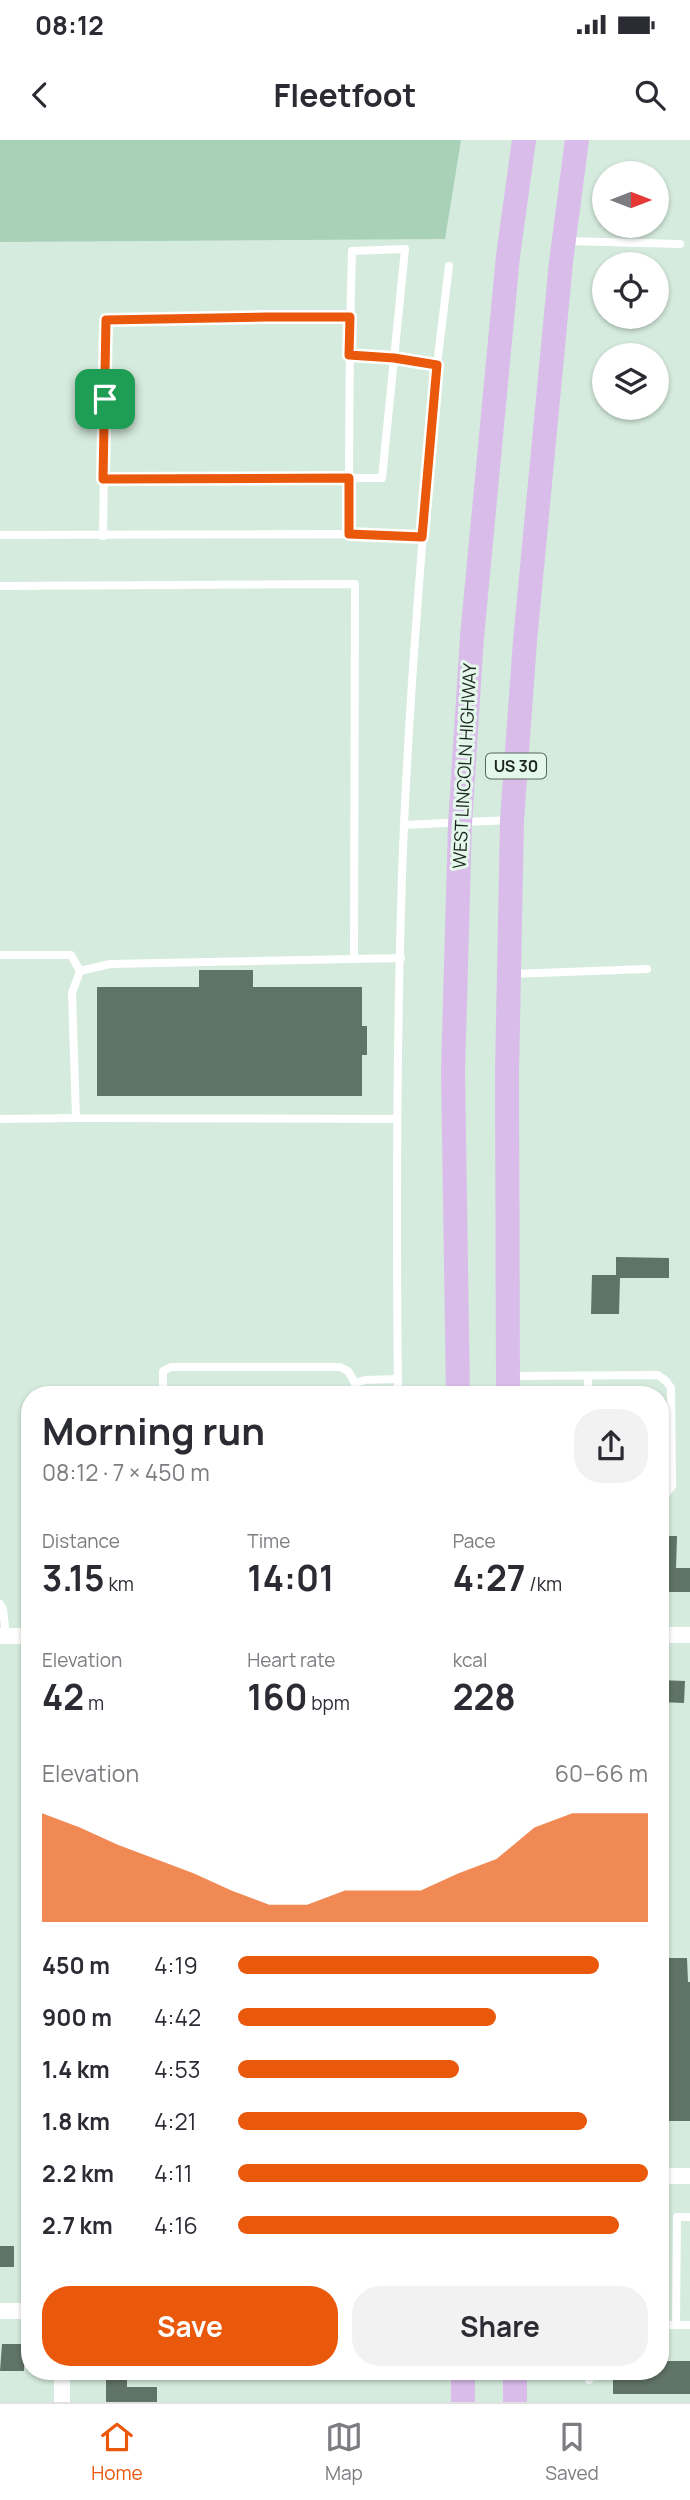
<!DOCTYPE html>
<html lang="en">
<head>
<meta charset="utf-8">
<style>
  :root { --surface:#fff; --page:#f2f2f3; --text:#2b2b33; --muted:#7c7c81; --line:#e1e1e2; --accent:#ea580c }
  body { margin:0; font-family:Manrope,sans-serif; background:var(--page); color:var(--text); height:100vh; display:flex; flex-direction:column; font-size:26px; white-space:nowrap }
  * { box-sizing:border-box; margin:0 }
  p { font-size:23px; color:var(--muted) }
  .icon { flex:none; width:38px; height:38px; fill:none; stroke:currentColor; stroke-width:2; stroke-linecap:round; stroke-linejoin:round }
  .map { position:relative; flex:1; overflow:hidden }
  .drawer { position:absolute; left:21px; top:1246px; width:648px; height:994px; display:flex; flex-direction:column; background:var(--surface); border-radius:28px; box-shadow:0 2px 5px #0004 }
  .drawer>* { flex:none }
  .needle { width:46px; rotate:90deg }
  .buttons { position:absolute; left:592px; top:21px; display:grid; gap:14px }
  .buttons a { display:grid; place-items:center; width:77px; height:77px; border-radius:50%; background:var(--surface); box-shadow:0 2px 5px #0004; font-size:35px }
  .pin { position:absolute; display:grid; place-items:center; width:60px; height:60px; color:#fff; margin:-30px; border-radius:14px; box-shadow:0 4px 10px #0006 }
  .round { display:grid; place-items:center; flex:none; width:74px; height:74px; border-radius:28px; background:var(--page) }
  .head { display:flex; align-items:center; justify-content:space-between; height:119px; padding:0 21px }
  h1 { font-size:38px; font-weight:700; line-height:52px }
  .metrics { display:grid; grid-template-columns:repeat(3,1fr); gap:10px; height:119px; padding:7px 21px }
  .metrics div { display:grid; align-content:center }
  .metrics b { font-size:35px; font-weight:700 }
  .metrics small { font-size:19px; font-weight:400 }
  .metrics p { font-size:19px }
  .chart { height:196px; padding:14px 21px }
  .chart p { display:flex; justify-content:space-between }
  .chart svg { width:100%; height:126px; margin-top:7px; fill:var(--accent); opacity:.7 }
  .primary-button { display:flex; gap:14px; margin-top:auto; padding:14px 21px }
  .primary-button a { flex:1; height:80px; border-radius:28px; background:var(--accent); color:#fff; font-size:28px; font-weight:700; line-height:80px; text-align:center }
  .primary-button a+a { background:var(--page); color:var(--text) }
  ul { padding:0 21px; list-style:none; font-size:23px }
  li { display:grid; grid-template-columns:112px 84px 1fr; align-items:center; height:52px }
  li i { height:18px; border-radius:9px; background:var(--accent) }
  .status { display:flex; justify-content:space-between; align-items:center; height:49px; padding:0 35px; background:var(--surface); direction:ltr }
  .status svg { height:19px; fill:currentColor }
  header { display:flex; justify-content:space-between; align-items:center; height:91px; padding:0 21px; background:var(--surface); font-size:32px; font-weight:700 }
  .menu { display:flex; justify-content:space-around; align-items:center; height:98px; border-top:2px solid var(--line); background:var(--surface); font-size:19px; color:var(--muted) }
  .menu a { display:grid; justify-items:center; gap:4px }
  .menu .current { color:var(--accent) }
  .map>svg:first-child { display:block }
  .green { fill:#a8d1b7 }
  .building { fill:#607367 }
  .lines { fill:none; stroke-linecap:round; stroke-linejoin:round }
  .lane { stroke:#fff; stroke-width:8 }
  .street { stroke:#fff; stroke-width:16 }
  .primary { stroke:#d9bcea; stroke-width:24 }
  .route-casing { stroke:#fff; stroke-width:14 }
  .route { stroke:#ea580c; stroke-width:9 }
  .labels { text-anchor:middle; stroke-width:6; stroke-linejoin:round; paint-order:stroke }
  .shield { fill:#e3f8ea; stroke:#59655d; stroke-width:2 }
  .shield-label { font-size:16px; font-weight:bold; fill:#1e2621 }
  .street-label { font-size:18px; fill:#1e2621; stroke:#e3f8ea }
</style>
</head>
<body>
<div class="status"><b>08:12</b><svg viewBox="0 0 49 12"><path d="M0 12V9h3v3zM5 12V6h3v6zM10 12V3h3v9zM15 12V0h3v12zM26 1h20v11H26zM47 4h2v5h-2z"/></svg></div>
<header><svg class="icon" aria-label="back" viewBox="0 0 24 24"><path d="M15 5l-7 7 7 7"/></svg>Fleetfoot<svg class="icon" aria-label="search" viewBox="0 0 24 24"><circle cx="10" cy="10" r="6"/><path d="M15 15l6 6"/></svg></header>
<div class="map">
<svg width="690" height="2262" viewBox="0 0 690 2262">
  <rect width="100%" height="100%" fill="#d5ebdd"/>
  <polygon class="green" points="0,0 461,0 445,99 0,102"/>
  <g class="building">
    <polygon points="199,830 253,830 253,847 362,847 362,886 367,886 367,915 362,915 362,956 97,956 97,847 199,847"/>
    <polygon points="616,1117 669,1118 669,1138 620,1138 619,1174 591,1174 592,1135 616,1135"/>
    <polygon points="662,1396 677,1396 676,1428 690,1428 690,1452 663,1452"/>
    <polygon points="660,1540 685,1541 684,1563 660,1562"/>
    <polygon points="660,1818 687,1818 688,1842 690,1842 690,1981 660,1981"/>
    <rect x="0" y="2106" width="14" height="21"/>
    <polygon points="2,2204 24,2204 24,2231 0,2231"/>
    <polygon points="660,2221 690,2221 690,2254 613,2254 613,2231 660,2231"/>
    <polygon points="106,2238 127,2238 127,2247 157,2247 157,2262 106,2262"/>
  </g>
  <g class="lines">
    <g class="lane">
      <polyline points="567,101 680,104"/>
      <path d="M349 214 437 225C424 378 411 531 404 684 396 874 396 1065 398 1255"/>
      <polyline points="437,225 449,126"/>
      <path d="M103 339 349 338H382L405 109 352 111C349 205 349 299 349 394"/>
      <polyline points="0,395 349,394 422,397"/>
      <polyline points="103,396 106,180 350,177"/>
      <polyline points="0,446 355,444 354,819"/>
      <polyline points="404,685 509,680"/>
      <polyline points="0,815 71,815 80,831"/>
      <polyline points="512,834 647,829"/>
      <polyline points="0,979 76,978"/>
      <polyline points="397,979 76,978 72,853 80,831 110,824 401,818"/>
      <polyline points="510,1236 658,1235 666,1241 671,1248 672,1346 660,1361"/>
      <polyline points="588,1237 588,1255"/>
      <polyline points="163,1255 163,1231 171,1227 340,1227 348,1231 355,1243"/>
      <polyline points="355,1255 355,1243 365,1240 398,1239"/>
      <polyline points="0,1464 3,1469 6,1496"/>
      <polyline points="660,2185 690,2185"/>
      <polyline points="676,2185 677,2077 690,2077"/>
      <polyline points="589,2240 589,2231"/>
    </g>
    <g class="street">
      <polyline points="660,1495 690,1495"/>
      <polyline points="0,1496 30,1496"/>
      <polyline points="660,2036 690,2036"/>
      <polyline points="0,2171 30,2171"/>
      <polyline points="62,2231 62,2262"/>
    </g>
    <g class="primary">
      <polyline points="458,1255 453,932 460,684 472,497 508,116 524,0"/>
      <polyline points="508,1255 507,933 512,680 525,501 561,122 577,0"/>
      <polyline points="463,2231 463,2262"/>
      <polyline points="515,2231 515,2262"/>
    </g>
  </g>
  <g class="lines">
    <g class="route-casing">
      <polygon id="route" points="267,177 350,177 349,215 394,218 437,225 422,397 349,394 349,338 103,339 106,180"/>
    </g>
    <use href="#route" class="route"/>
  </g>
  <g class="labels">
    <rect class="shield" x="486" y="613.5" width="60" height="25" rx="5"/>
    <g class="shield-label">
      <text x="516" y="632">US 30</text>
    </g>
    <g class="street-label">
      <text transform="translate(465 626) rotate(-87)" y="6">WEST LINCOLN HIGHWAY</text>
    </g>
  </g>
</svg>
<div class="buttons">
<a><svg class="needle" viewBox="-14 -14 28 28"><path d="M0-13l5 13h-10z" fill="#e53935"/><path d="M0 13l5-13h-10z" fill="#7c7c81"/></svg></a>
<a><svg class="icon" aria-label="locate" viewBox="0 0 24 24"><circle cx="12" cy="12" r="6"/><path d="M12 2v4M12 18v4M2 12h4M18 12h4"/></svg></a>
<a><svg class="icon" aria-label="layers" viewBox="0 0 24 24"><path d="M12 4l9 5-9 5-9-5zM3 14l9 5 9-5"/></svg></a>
</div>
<div class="pin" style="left:105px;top:259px;background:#1e9e55"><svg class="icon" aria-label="arrive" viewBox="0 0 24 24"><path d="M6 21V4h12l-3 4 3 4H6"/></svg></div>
<section class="drawer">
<div class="head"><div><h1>Morning run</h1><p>08:12 · 7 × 450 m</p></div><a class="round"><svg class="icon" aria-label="share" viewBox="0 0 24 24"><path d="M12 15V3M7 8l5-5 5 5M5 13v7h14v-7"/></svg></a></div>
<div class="metrics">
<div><p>Distance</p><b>3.15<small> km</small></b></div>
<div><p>Time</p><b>14:01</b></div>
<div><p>Pace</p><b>4:27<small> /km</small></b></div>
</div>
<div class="metrics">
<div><p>Elevation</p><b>42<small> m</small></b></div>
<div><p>Heart rate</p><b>160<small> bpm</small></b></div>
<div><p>kcal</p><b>228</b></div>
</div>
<div class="chart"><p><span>Elevation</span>60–66 m</p>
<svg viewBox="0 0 160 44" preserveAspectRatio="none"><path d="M0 44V6L10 11L20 17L30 22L40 27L50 33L60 38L70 38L80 33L90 33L100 33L110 27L120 22L130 11L140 6L150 6L160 6V44z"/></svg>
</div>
<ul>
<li><b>450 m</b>4:19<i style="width:88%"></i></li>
<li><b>900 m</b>4:42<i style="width:63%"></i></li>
<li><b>1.4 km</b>4:53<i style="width:54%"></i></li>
<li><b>1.8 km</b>4:21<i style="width:85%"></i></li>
<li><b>2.2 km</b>4:11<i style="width:100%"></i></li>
<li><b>2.7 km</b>4:16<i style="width:93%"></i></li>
</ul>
<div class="primary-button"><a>Save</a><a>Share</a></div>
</section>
</div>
<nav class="menu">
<a class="current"><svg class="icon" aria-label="home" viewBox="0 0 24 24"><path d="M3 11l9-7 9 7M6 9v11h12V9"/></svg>Home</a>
<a><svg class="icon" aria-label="map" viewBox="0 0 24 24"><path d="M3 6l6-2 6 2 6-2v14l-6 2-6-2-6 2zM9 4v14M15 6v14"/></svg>Map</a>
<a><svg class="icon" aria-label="saved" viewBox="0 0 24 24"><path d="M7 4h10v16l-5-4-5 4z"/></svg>Saved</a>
</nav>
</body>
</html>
